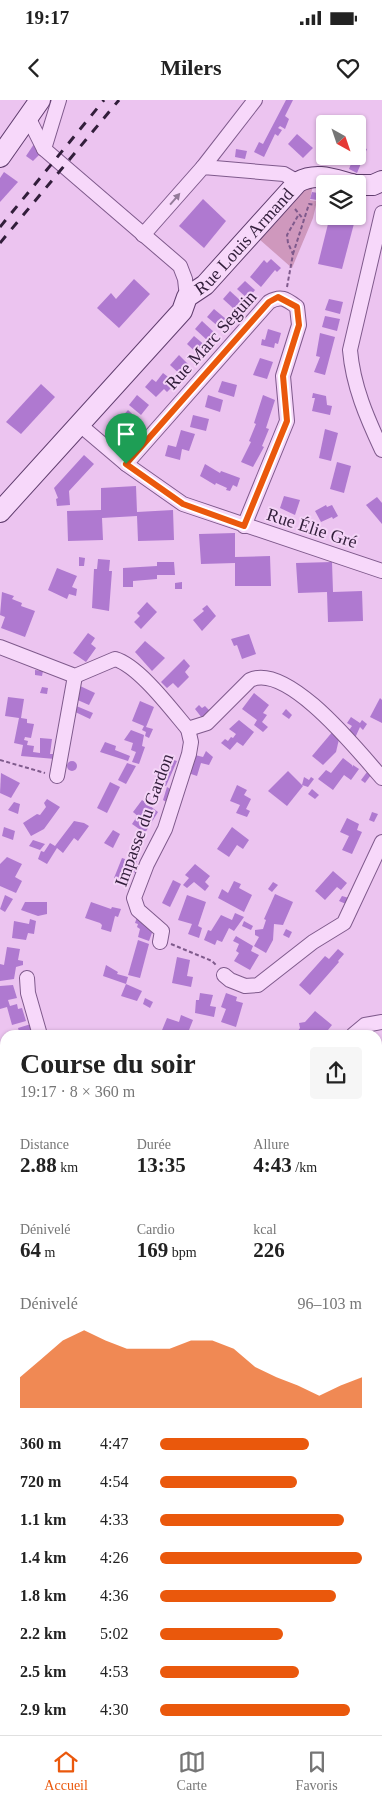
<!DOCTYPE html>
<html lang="fr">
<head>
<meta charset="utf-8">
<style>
  :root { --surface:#fff; --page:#f6f6f6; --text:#222; --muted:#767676; --line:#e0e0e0; --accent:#ea580c }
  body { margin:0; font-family:"Times New Roman",serif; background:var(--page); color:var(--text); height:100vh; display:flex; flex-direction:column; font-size:19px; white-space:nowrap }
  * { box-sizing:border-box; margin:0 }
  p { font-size:16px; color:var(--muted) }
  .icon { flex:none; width:28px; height:28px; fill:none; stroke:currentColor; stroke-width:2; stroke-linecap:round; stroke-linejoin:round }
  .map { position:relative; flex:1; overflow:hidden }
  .panel { position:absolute; left:0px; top:930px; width:382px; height:705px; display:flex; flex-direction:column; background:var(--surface); border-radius:15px 15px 0 0; box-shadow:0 1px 4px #0004 }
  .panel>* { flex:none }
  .needle { width:32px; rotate:140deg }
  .tools { position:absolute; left:316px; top:15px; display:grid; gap:10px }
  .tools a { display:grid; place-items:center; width:50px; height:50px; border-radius:5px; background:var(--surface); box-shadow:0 1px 4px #0004; font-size:25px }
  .pin { position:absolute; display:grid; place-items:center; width:42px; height:42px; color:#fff; margin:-51px -21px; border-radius:50% 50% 50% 0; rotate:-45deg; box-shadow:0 0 5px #0007 }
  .pin .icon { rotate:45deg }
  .round { display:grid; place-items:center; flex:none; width:52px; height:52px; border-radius:5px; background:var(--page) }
  .headline { display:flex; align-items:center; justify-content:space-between; height:85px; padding:0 20px }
  h1 { font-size:28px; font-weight:700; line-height:38px }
  .stats { display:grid; grid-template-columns:repeat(3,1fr); gap:8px; height:85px; padding:5px 20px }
  .stats div { display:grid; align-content:center }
  .stats b { font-size:21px; font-weight:700 }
  .stats small { font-size:14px; font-weight:400 }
  .stats p { font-size:14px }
  .chart { height:140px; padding:10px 20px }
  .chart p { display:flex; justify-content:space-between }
  .chart svg { width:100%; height:90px; margin-top:5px; fill:var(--accent); opacity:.7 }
  ul { padding:0 20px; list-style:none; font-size:16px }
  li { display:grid; grid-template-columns:80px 60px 1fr; align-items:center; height:38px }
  li i { height:12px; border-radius:6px; background:var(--accent) }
  .status { display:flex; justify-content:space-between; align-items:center; height:35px; padding:0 25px; background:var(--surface); direction:ltr }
  .status svg { height:14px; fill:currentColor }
  header { display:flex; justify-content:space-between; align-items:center; height:65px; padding:0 20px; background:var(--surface); font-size:22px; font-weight:700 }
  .tab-bar { display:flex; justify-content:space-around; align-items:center; height:70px; border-top:1px solid var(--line); background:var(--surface); font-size:14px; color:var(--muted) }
  .tab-bar a { display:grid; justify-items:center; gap:2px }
  .tab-bar .selected { color:var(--accent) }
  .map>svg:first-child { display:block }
  .green { fill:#cf98bd }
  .building { fill:#af79d0 }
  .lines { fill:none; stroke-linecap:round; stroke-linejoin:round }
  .lane-casing { stroke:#7f5a8c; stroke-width:9 }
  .street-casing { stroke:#7f5a8c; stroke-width:16 }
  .secondary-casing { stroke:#603d6e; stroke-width:22 }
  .path { stroke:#7f5a8c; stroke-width:2; stroke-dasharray:4 2.5; stroke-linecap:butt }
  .lane { stroke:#f7d8fa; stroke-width:7 }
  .street { stroke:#f7d8fa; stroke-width:14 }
  .secondary { stroke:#f7d8fa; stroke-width:20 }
  .rail { stroke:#321e3b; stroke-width:3; stroke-dasharray:9 9; stroke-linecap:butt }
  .oneway { fill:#947b9a }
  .route-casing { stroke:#fff; stroke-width:10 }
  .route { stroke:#ea580c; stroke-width:6 }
  .labels { text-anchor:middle; stroke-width:4; stroke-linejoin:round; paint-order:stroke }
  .street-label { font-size:18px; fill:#321e3b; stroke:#f4d4f7 }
</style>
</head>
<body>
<div class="status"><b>19:17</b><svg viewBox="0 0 49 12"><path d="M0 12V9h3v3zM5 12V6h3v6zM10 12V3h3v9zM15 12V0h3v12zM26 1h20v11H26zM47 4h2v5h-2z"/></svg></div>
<header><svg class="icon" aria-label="back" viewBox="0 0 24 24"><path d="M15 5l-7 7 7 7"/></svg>Milers<svg class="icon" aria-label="heart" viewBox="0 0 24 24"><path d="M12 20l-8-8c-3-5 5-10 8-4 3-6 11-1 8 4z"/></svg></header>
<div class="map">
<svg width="382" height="1635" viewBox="0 0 382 1635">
  <rect width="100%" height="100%" fill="#ecc4f0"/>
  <polygon class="green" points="313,84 310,100 317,101 313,118 292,168 259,139 302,90"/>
  <g class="building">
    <polygon points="286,0 293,0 285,16 289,19 285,29 280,26 278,28 282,30 278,36 275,34 264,57 254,52 259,42 263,44"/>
    <polygon points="297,34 313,48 303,58 288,44"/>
    <polygon points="34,44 43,51 33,61 26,56"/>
    <polygon points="358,46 367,49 357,73 349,69 354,56 358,56"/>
    <polygon points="236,49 247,51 245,59 235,57"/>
    <polygon points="4,72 18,82 0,102 0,78"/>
    <polygon points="312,92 318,93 317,100 310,99"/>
    <polygon points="203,99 226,121 204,148 179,126"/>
    <polygon points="330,116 356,116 342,169 318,164"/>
    <polygon points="271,159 281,168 277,172 275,170 261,187 250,177 264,160 267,163"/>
    <polygon points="134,179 150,194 119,228 97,208 111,193 116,199"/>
    <polygon points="245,181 255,190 248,199 237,189"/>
    <polygon points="230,191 241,201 234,209 223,199"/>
    <polygon points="329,199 343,202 340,214 325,210"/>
    <polygon points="214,209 226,219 219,227 207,217"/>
    <polygon points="325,216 340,219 337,231 322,227"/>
    <polygon points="202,221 215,233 208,241 195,229"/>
    <polygon points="268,229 281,233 278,244 275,243 274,248 261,245 262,239 265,240"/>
    <polygon points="320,233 335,237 325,275 314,272 320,257 316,256"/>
    <polygon points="194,236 207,247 200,256 187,244"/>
    <polygon points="179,255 191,267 182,276 170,265"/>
    <polygon points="260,258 273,262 267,279 253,275"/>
    <polygon points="163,273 176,283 167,292 164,289 156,297 145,287 152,279 156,282"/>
    <polygon points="222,281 237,285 234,297 218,292"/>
    <polygon points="41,284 55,297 21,334 6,322"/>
    <polygon points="313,293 326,296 327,305 332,306 330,315 312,311 315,298 312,298"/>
    <polygon points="137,295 149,305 141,315 129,305"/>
    <polygon points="208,295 223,300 220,312 205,307"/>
    <polygon points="263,295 275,300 266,328 269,329 262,346 264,347 253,367 241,362 251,342 249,341 256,324 254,323"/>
    <polygon points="128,310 140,321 132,330 120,319"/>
    <polygon points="193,315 209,319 206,331 190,327"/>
    <polygon points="325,329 338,333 331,361 319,358"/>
    <polygon points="181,330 195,334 189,351 182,349 180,360 165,356 168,345 176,347"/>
    <polygon points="84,355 94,364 69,391 70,405 57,406 56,399 58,398 54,388"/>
    <polygon points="337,362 351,366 344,393 330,389"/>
    <polygon points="205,364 220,373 221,371 240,378 237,387 233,385 230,391 226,390 227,388 216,383 215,385 200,376"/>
    <polygon points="136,386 137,412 173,410 174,440 138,441 137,416 102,418 103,440 68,441 67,411 101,410 101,388"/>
    <polygon points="284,396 300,400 295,415 280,408"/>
    <polygon points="377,397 382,403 382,424 366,405"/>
    <polygon points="326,405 327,407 332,405 338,416 333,419 332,417 321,422 315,411"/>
    <polygon points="235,433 235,457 270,456 271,486 235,486 235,463 201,464 199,434"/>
    <polygon points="79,457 85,458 84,466 79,466"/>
    <polygon points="98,459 110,460 109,471 112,471 109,511 92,508 94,469 97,469"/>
    <polygon points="157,462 174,462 175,475 157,475 157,479 133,481 133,487 123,487 123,468 157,466"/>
    <polygon points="332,462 333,492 362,491 363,521 328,522 327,492 298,493 296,463"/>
    <polygon points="57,468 77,476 72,487 77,489 76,496 69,494 67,499 48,490"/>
    <polygon points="182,482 182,489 175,489 175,483"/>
    <polygon points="2,492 14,496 12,499 22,503 21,506 35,511 25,537 1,528 5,517 0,515"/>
    <polygon points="147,502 157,512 141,529 134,522 140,516 137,513"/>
    <polygon points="207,505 216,516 202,531 193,520 204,511 202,509"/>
    <polygon points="88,533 95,538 91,544 96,548 86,562 73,553"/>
    <polygon points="249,534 256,554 242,559 237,545 234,546 231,539"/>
    <polygon points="145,541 165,558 152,571 135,552"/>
    <polygon points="184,559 190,566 185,572 189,577 178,588 173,583 167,588 161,582"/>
    <polygon points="35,570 43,571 42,576 35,575"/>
    <polygon points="78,585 95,593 89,605 73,598"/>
    <polygon points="42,587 48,588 47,594 40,593"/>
    <polygon points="254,593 269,605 263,613 267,615 262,622 268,627 263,632 254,625 257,620 242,609"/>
    <polygon points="8,597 24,599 21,618 27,619 27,623 34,624 31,638 25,637 24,640 28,641 27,645 34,646 33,652 40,653 40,638 52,639 50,654 56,654 55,659 21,656 23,645 14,643 19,618 5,616"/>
    <polygon points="380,598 382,600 382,623 370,617"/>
    <polygon points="140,601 154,607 146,627 153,629 149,638 145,636 146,632 142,630 144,626 132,621"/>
    <polygon points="74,605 93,613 90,619 71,610"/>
    <polygon points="199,605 202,608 205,606 210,611 202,618 195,609"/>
    <polygon points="286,609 292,615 289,619 282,614"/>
    <polygon points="351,617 360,623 362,620 367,624 363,630 360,627 355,638 347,633 352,626 347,623"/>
    <polygon points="239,620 254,632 243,646 237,642 230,650 221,643 225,639 228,641 231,637 233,638 236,634 229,629"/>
    <polygon points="131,630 144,635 142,646 145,647 139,664 132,662 136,652 131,650 133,643 124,640"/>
    <polygon points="334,630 340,635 336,652 323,665 312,656"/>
    <polygon points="105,642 116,646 115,650 130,656 128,661 100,652"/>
    <polygon points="206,651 213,657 209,665 201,663 197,676 185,672 195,655 203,657"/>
    <polygon points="343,658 352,665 352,667 353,665 359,669 351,680 344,675 333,690 318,679 326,670 331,673"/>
    <polygon points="174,660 177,661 166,686 154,681 157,673 163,675 168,663 172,664"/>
    <circle cx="72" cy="666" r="5"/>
    <polygon points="127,663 136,666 126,684 118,680"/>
    <polygon points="288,671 303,686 287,706 268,691"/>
    <polygon points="367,672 371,675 365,683 361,680"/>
    <polygon points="1,673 20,683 11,698 0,693"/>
    <polygon points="304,677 309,680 311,677 314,679 308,687 302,685"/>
    <polygon points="110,682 120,687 107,713 97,708"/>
    <polygon points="237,685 247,690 244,695 251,699 246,709 250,711 247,717 236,713 240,705 230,701"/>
    <polygon points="167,687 172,690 168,703 163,700"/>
    <polygon points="312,689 319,695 315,699 308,694"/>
    <polygon points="47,699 60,707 44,729 31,736 23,723 37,714 40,715 46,707 44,703"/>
    <polygon points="142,700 158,712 145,733 132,724 136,718 138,720 140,718 133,712"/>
    <polygon points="14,702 20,704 18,714 8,710"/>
    <polygon points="372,712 378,714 374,722 369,720"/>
    <polygon points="347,718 359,724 357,730 362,732 352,754 342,750 349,736 340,732"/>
    <polygon points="74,721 84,723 89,726 78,741 74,738 63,753 57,748 47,764 38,759 41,751 44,752 50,743 55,746"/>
    <polygon points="4,727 15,731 13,740 2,736"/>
    <polygon points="232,727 249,740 243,749 237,745 229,757 217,749"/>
    <polygon points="113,730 120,734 113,748 104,743"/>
    <polygon points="33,740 45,744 40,750 29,746"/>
    <polygon points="130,756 137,759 136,765 142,767 139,774 133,772 130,780 124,778 122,782 114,778 122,758 128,760"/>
    <polygon points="7,757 22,764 15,777 22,781 16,793 0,786 0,764"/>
    <polygon points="195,764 210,776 205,782 209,786 205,791 194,782 187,788 183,785 189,778 185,775"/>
    <polygon points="333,771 347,783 341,790 337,787 325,800 315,791"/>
    <polygon points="173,780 181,784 170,807 162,803"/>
    <polygon points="234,781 241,784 239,788 252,795 244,812 218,798 222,789 228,793"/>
    <polygon points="273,782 278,785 272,792 268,789"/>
    <polygon points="275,794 293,802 283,825 274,824 273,840 266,853 254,846 259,837 255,835 255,830 263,829 266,820 264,819"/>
    <polygon points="5,795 13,799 5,812 0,809"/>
    <polygon points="187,795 206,802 198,826 202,828 199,838 188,834 192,824 178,820"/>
    <polygon points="342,796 349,798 346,804 339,801"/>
    <polygon points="25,802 47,802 47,814 38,816 21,810"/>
    <polygon points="91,802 111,809 112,807 121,809 118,817 115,816 111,832 101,829 102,825 100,823 85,818"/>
    <polygon points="235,813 244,817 234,831 229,828 222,842 217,840 215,845 204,840 208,830 211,831 221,815 232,820"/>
    <polygon points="137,817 153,830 149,841 138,837 140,829 137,827 138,824 135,823"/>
    <polygon points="30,819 36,821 34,834 28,833 26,840 12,838 14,821 29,824"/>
    <polygon points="244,821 253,826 251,830 242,826"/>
    <polygon points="286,829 292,832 289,838 283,835"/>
    <polygon points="236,836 253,846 251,851 259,855 250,870 234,861 239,853 236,851 239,844 233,841"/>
    <polygon points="138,840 149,844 140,878 128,875"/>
    <polygon points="7,847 20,849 18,860 23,861 23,865 16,867 14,879 0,881 0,864 4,865"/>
    <polygon points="338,849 344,854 338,861 339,862 310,895 299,885 325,856 329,859"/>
    <polygon points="177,857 190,860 187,876 193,877 191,887 172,883"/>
    <polygon points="106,865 118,872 117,874 128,877 126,884 103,876"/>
    <polygon points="126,884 142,891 137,901 121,896"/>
    <polygon points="13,885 17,898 8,900 10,906 17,904 18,909 22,908 26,921 12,925 7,907 0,909 0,886"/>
    <polygon points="200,893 213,895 210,906 216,907 214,917 195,913 196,900 199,900"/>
    <polygon points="226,893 237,897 236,901 243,903 236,927 221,922 226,909 221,907"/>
    <polygon points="145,898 153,902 150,908 143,904"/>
    <polygon points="315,911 332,925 324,935 319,932 317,935 295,935 300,928 299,923 305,922"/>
    <polygon points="181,915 193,920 187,935 160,935 167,918 179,922"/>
    <polygon points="31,924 34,935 20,935 18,928"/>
    <polygon points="0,993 5,997 3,1011 0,1008"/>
    <polygon points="382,1005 382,1016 378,1019 378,1008"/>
    <polygon points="5,1130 5,1149 0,1144 0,1135"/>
    <polygon points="380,1158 382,1159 382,1173 378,1170"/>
    <polygon points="5,1415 5,1429 0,1429 0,1416"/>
    <polygon points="382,1424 382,1436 378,1444 378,1427 379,1428"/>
    <polygon points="382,1493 382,1509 378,1506 378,1498"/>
    <polygon points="0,1584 5,1587 5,1609 0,1606"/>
    <polygon points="33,1630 102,1630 109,1635 40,1635"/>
    <polygon points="201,1630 223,1630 215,1635 204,1635"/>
  </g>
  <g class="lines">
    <g class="lane-casing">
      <polyline id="lane" points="378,1260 378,1278"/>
    </g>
    <g class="street-casing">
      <g id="street">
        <polyline points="28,17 44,49 180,166 185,179 187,197"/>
        <polyline points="44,49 59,0"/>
        <polyline points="203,67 255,0"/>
        <path d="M382 113 350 250C353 286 367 318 382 350"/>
        <polyline points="143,135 203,67 284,74 298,82"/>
        <polyline points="80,325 126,364 183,404 382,471"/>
        <path d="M126 364 269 202C281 195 286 199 297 207L299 225 283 276 287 321 244 426"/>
        <path d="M0 547 75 576 115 559C139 566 171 609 188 629L207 623 250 580C288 562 359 652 382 678"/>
        <polyline points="57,676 75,576"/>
        <polyline points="160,842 162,831 138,810 134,798 147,764 165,729 189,654 191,642 188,629"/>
        <polyline points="224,875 230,880 245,886 258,885 313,842 344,823 382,742"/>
        <polyline points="27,878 28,893 40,935"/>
        <polyline points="353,935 365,925 382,922"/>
        <polyline points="0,1035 5,1040"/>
        <polyline points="0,1100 5,1104"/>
        <polyline points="378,1278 382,1277"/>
        <polyline points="378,1318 382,1321"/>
      </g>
    </g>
    <g class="secondary-casing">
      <g id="secondary">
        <polyline points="0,57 40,0"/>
        <polyline points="358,85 373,85 382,81"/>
        <path id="s1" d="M0 412 182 211 187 197 205 185 298 82C316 72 333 79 352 84"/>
      </g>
    </g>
    <g class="path">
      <polyline points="295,109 304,120"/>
      <polyline points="293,154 309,104 315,105"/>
      <polyline points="287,187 293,154 288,143 287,135 299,114"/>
      <polyline points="0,660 45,673"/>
      <polyline points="171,844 212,861 216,865"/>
    </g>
    <use href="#lane" class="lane"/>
    <use href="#street" class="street"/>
    <use href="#secondary" class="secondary"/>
    <g class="rail">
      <polyline points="0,127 104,0"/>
      <polyline points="0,143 119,0"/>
    </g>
  </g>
  <defs><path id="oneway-solid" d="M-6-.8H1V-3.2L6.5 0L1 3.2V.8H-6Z" transform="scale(1.25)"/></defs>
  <use class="oneway" href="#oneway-solid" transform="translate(175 99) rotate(-49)"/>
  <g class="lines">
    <g class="route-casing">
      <polygon id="route" points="278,197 297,207 299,225 283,276 287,321 244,426 183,404 126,364 269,202"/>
    </g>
    <use href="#route" class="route"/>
  </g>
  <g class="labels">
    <g class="street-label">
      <text dy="6" stroke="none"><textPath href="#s1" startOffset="366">Rue Louis Armand</textPath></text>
      <text transform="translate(211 240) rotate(-48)" y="6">Rue Marc Seguin</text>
      <text transform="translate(312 428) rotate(18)" y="6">Rue Élie Gré</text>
      <text transform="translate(144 720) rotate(-70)" y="6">Impasse du Gardon</text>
    </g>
  </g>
</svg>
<div class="tools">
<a><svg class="needle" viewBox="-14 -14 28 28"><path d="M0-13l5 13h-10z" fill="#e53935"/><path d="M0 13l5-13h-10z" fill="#767676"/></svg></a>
<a><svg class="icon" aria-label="layers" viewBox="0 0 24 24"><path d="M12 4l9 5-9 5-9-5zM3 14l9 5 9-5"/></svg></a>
</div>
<div class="pin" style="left:126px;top:364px;background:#1e9e55"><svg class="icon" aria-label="arrive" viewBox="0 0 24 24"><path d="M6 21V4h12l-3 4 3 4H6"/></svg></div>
<section class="panel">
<div class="headline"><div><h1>Course du soir</h1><p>19:17 · 8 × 360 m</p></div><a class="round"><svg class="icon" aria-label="share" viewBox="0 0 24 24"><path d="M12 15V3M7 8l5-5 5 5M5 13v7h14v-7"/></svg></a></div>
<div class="stats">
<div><p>Distance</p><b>2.88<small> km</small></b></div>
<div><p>Durée</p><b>13:35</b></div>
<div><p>Allure</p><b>4:43<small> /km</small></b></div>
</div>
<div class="stats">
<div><p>Dénivelé</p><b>64<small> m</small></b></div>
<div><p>Cardio</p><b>169<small> bpm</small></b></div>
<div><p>kcal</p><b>226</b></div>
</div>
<div class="chart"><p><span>Dénivelé</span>96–103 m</p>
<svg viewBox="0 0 160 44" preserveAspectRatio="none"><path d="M0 44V29L10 20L20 11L30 6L40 11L50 15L60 15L70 15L80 11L90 11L100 15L110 24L120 29L130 33L140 38L150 33L160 29V44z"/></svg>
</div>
<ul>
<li><b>360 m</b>4:47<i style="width:74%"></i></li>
<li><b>720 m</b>4:54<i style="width:68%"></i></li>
<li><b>1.1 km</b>4:33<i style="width:91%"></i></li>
<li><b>1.4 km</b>4:26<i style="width:100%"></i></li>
<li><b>1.8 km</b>4:36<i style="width:87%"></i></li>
<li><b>2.2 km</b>5:02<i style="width:61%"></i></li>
<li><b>2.5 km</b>4:53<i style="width:69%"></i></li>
<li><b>2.9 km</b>4:30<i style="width:94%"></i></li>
</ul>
</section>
</div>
<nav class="tab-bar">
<a class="selected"><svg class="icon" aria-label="home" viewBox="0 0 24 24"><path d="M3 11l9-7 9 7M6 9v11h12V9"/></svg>Accueil</a>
<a><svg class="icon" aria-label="map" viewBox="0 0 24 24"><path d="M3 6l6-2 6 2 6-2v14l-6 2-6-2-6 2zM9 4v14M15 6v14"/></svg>Carte</a>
<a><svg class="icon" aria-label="saved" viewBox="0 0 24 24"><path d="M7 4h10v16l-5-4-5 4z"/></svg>Favoris</a>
</nav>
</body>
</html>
